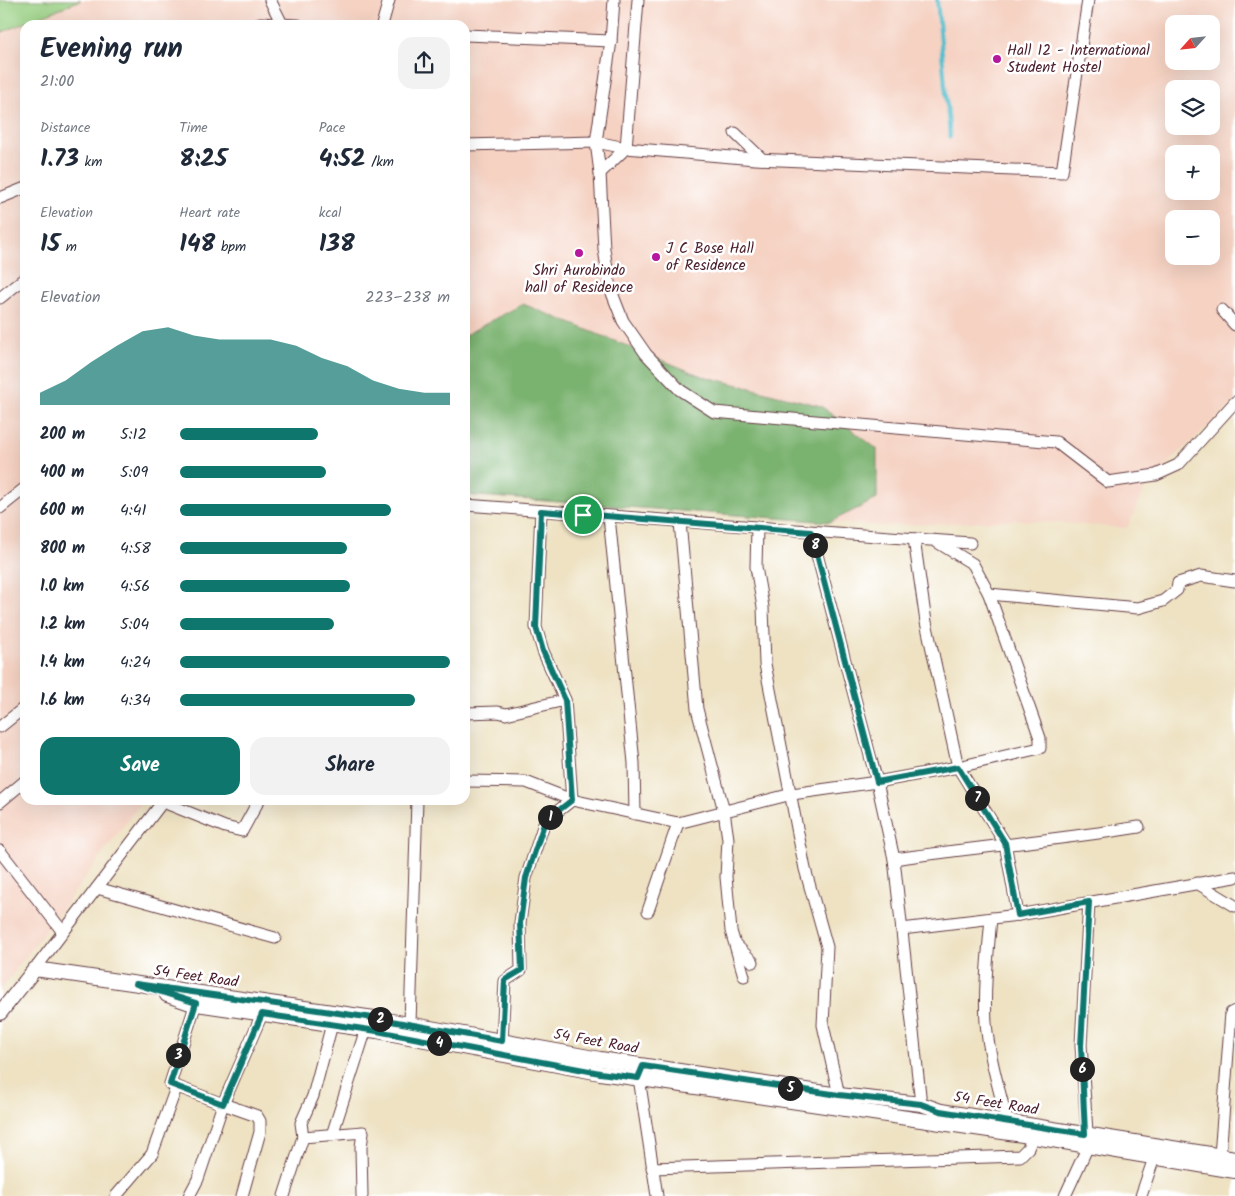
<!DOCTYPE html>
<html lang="en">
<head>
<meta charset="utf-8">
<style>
  :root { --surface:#fff; --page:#f2f2f3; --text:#1f2937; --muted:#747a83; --accent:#0f766e }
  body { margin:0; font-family:Kalam,sans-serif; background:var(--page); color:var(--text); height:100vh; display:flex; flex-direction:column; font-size:19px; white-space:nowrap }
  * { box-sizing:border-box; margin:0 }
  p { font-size:16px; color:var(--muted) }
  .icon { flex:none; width:28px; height:28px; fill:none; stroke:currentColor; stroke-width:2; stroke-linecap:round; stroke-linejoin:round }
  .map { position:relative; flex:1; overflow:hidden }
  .panel { position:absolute; left:20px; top:20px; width:450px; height:785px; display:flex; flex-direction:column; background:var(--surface); border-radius:15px; box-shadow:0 5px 20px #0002 }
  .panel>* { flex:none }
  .needle { width:32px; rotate:243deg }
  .tools { position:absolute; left:1165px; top:15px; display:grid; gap:10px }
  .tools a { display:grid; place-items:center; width:55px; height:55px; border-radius:10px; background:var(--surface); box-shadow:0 5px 20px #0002; font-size:25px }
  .pin { position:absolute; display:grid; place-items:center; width:42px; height:42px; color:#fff; margin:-21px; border:2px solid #fff; border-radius:50%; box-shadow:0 1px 5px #0007 }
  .km { position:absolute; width:25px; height:25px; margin:-12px; border-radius:50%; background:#222; color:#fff; font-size:14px; line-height:25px; text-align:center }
  .round { display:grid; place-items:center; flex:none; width:52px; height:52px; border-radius:15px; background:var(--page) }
  .head { display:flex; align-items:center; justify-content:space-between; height:85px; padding:0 20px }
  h1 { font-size:28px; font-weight:800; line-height:38px }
  .metrics { display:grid; grid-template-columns:repeat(3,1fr); gap:8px; height:85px; padding:5px 20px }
  .metrics div { display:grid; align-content:center }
  .metrics b { font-size:25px; font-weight:800 }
  .metrics small { font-size:14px; font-weight:400 }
  .metrics p { font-size:14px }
  .chart { height:140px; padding:10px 20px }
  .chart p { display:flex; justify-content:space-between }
  .chart svg { width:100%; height:90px; margin-top:5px; fill:var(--accent); opacity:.7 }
  .primary-button { display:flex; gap:10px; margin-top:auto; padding:10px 20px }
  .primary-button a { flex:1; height:58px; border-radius:15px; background:var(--accent); color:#fff; font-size:20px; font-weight:800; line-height:58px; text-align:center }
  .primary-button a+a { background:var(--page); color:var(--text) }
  ul { padding:0 20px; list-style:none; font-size:16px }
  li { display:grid; grid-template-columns:80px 60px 1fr; align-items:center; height:38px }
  li i { height:12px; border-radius:6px; background:var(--accent) }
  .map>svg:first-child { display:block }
  .built { fill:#f5d2c2; fill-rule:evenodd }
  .green { fill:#98cf82; stroke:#717756 }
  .forest { fill:#7ab270; stroke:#62684e }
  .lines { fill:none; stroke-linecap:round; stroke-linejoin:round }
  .stream { stroke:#51bdcd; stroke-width:4 }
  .minor-casing { stroke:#633c42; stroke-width:13 }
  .tertiary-casing { stroke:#633c42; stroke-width:16 }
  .minor { stroke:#fff; stroke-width:11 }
  .tertiary { stroke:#fff; stroke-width:14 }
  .route-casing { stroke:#fff; stroke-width:10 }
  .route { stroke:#0f766e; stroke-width:6 }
  .poi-dot { fill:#b5179e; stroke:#fff; stroke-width:2 }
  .labels { text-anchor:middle; stroke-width:5; stroke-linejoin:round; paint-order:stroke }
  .poi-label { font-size:15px; fill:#4a1f2b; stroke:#fff; text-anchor:start }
  .street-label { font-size:15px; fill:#4a1f2b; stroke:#fff }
</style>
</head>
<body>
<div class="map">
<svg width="1235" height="1196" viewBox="0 0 1235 1196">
  <rect width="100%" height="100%" fill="#fff"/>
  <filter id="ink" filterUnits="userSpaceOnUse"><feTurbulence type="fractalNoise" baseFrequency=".02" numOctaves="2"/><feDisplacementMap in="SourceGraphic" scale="10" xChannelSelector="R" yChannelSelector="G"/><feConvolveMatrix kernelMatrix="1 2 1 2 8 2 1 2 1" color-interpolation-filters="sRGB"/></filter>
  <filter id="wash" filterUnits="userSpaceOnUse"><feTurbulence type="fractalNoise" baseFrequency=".0096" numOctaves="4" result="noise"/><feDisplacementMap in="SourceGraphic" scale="20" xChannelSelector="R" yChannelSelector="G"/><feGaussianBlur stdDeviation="1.12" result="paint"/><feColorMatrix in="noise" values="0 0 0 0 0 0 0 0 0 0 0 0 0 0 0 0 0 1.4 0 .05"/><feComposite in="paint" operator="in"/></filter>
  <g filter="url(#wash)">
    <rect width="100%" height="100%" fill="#eee2c3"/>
    <path class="built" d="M0 0H1235V401L1148 482 1127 528 1018 520 880 526 465 495V25H25V800H143L0 991ZM1174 24H1211V61H1174ZM1174 89H1211V126H1174ZM1174 154H1211V191H1174ZM1174 219H1211V256H1174Z"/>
    <polygon class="green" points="0,0 81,0 0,33"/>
    <polygon class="forest" points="523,304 699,375 821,406 877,449 877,499 830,522 465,495 465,335"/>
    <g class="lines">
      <polyline class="stream" points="937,0 950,137"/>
    </g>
  </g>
  <g filter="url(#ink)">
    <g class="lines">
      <g class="minor-casing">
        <g id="minor">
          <polyline points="270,0 282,24"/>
          <polyline points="614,0 611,41 596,142 600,173 604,249 610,288 623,321 646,354 680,390 714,412 1056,442 1108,482 1156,475 1178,465 1235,402"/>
          <polyline points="260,25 260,23 298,25"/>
          <polyline points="382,25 389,0"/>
          <polyline points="465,35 611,41"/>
          <polyline points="735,133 762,159"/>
          <polyline points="465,145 596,142 626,148 755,159 1062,172 1088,0"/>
          <polyline points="600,173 626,148 638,0"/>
          <polyline points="0,198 25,188"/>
          <polyline points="0,298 25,278"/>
          <polyline points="1222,310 1235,325"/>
          <polyline points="465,505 970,543"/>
          <polyline points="0,508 25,488"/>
          <polyline points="609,517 634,763 635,814"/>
          <polyline points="680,522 697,709 724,811 728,839 726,877 731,931 744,976"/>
          <polyline points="757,528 756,567 763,607 765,664 805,869 827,947 823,1025 839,1095"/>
          <polyline points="811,532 877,782 894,859 921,1104"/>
          <polyline points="937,542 973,564 989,594 1040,738 1040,748 958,767 1005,843 1018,915"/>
          <polyline points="989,594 1138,608 1163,601 1177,590 1178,583 1201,576 1235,581"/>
          <polyline points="465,713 498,712 506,714 565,700"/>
          <polyline points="0,727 25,707"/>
          <polyline points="465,781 526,782 572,800 678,823"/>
          <polyline points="0,802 25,781"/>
          <polyline points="163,802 225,827 242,831 259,800"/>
          <polyline points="0,851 63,932"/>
          <path d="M894 859C976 847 1058 840 1139 827"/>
          <polyline points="1197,883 1235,906"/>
          <polyline points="97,888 275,938"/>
          <polyline points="648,911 678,823 792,794 877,782 958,767 926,622 914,539"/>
          <path d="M991 918C988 953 984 988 986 1023 989 1056 999 1089 1007 1121"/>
          <polyline points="902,929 1018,915 1235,877"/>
          <polyline points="736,945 753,962"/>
          <polyline points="35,969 164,800"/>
          <polyline points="196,1003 170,1084 223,1104 262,1014"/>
          <polyline points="410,1024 417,800"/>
          <polyline points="502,1041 505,981 521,970 520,923 526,878 545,821 572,800 565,700 543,651 536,627 541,511"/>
          <polyline points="641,1072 639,1078 657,1196"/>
          <polyline points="332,1135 366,1029"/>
          <polyline points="303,1137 301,1123 313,1096 332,1024"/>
          <polyline points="1220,1156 1231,1013 1235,1011"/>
          <polyline points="652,1168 1020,1156 1028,1148 1033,1137"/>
          <polyline points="116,1196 152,1154 176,1088"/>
          <polyline points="189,1196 198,1179 223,1104 257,1116 260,1121 260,1132 242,1196"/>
          <polyline points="284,1196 303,1137 363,1132 361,1147 362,1196"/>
          <polyline points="1065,1196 1088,1146 1081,1045 1089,902"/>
          <polyline points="1141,1196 1154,1158 1153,1149"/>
        </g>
      </g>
      <g class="tertiary-casing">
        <g id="tertiary">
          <polyline points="167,995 190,1003 377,1031 600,1073 1023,1135 1235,1171"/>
          <polyline points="0,1013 35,969 381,1019 600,1059 839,1095 921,1104 941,1111 1235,1158"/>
        </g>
      </g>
      <use href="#minor" class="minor"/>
      <use href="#tertiary" class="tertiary"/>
    </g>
  </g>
  <g class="lines" filter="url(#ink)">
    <g class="route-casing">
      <polygon id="route" points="541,511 811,532 877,782 958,767 1005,843 1018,915 1089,902 1081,1046 1085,1134 940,1111 921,1104 839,1095 643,1066 638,1078 600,1073 377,1031 262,1014 223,1104 170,1084 196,1003 136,984 380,1019 502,1041 505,980 522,970 520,923 526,878 545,821 572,800 565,700 543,651 536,627"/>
    </g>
    <use href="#route" class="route"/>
  </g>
  <g class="poi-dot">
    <circle cx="997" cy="59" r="5"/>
    <circle cx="579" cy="253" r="5"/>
    <circle cx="656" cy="257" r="5"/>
  </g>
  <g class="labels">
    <g class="poi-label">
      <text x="1007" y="55">Hall 12 - International<tspan x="1007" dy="17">Student Hostel</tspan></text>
      <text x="666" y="253">J C Bose Hall<tspan x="666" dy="17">of Residence</tspan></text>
      <text x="579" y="275" text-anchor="middle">Shri Aurobindo<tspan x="579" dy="17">hall of Residence</tspan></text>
    </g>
    <g class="street-label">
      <text transform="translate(196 976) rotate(8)" y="5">54 Feet Road</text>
      <text transform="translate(596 1041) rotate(10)" y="5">54 Feet Road</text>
      <text transform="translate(996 1103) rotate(9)" y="5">54 Feet Road</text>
    </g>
  </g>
</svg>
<div class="tools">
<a><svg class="needle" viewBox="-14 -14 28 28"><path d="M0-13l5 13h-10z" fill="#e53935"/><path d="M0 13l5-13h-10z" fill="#747a83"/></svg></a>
<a><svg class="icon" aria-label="layers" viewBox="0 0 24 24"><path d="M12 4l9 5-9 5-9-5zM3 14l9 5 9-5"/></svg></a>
<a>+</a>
<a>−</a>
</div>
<div class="pin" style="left:583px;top:515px;background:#1e9e55"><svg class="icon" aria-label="arrive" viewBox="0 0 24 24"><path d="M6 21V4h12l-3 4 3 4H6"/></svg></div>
<b class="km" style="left:550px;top:817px">1</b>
<b class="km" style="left:380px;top:1019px">2</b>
<b class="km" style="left:178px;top:1055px">3</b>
<b class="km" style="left:439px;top:1043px">4</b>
<b class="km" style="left:790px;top:1088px">5</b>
<b class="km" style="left:1082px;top:1069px">6</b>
<b class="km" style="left:977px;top:798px">7</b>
<b class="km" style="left:815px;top:545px">8</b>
<section class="panel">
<div class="head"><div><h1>Evening run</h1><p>21:00</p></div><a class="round"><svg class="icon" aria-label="share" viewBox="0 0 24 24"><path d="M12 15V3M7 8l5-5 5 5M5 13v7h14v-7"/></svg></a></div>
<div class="metrics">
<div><p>Distance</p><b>1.73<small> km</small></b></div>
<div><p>Time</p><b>8:25</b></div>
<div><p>Pace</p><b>4:52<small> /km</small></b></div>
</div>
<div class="metrics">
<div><p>Elevation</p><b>15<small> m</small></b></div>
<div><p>Heart rate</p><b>148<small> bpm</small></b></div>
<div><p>kcal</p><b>138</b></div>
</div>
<div class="chart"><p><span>Elevation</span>223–238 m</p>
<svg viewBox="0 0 160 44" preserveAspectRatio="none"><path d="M0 44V38L10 32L20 23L30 15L40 8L50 6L60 10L70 12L80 12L90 12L100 15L110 21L120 25L130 32L140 36L150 38L160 38V44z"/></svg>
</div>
<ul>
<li><b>200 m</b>5:12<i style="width:51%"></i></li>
<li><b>400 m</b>5:09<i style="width:54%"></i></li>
<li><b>600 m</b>4:41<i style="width:78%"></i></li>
<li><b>800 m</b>4:58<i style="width:62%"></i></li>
<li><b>1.0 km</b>4:56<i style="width:63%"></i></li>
<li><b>1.2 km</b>5:04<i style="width:57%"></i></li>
<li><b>1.4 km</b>4:24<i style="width:100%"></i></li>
<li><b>1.6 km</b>4:34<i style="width:87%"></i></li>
</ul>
<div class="primary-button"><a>Save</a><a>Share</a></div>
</section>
</div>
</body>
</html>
